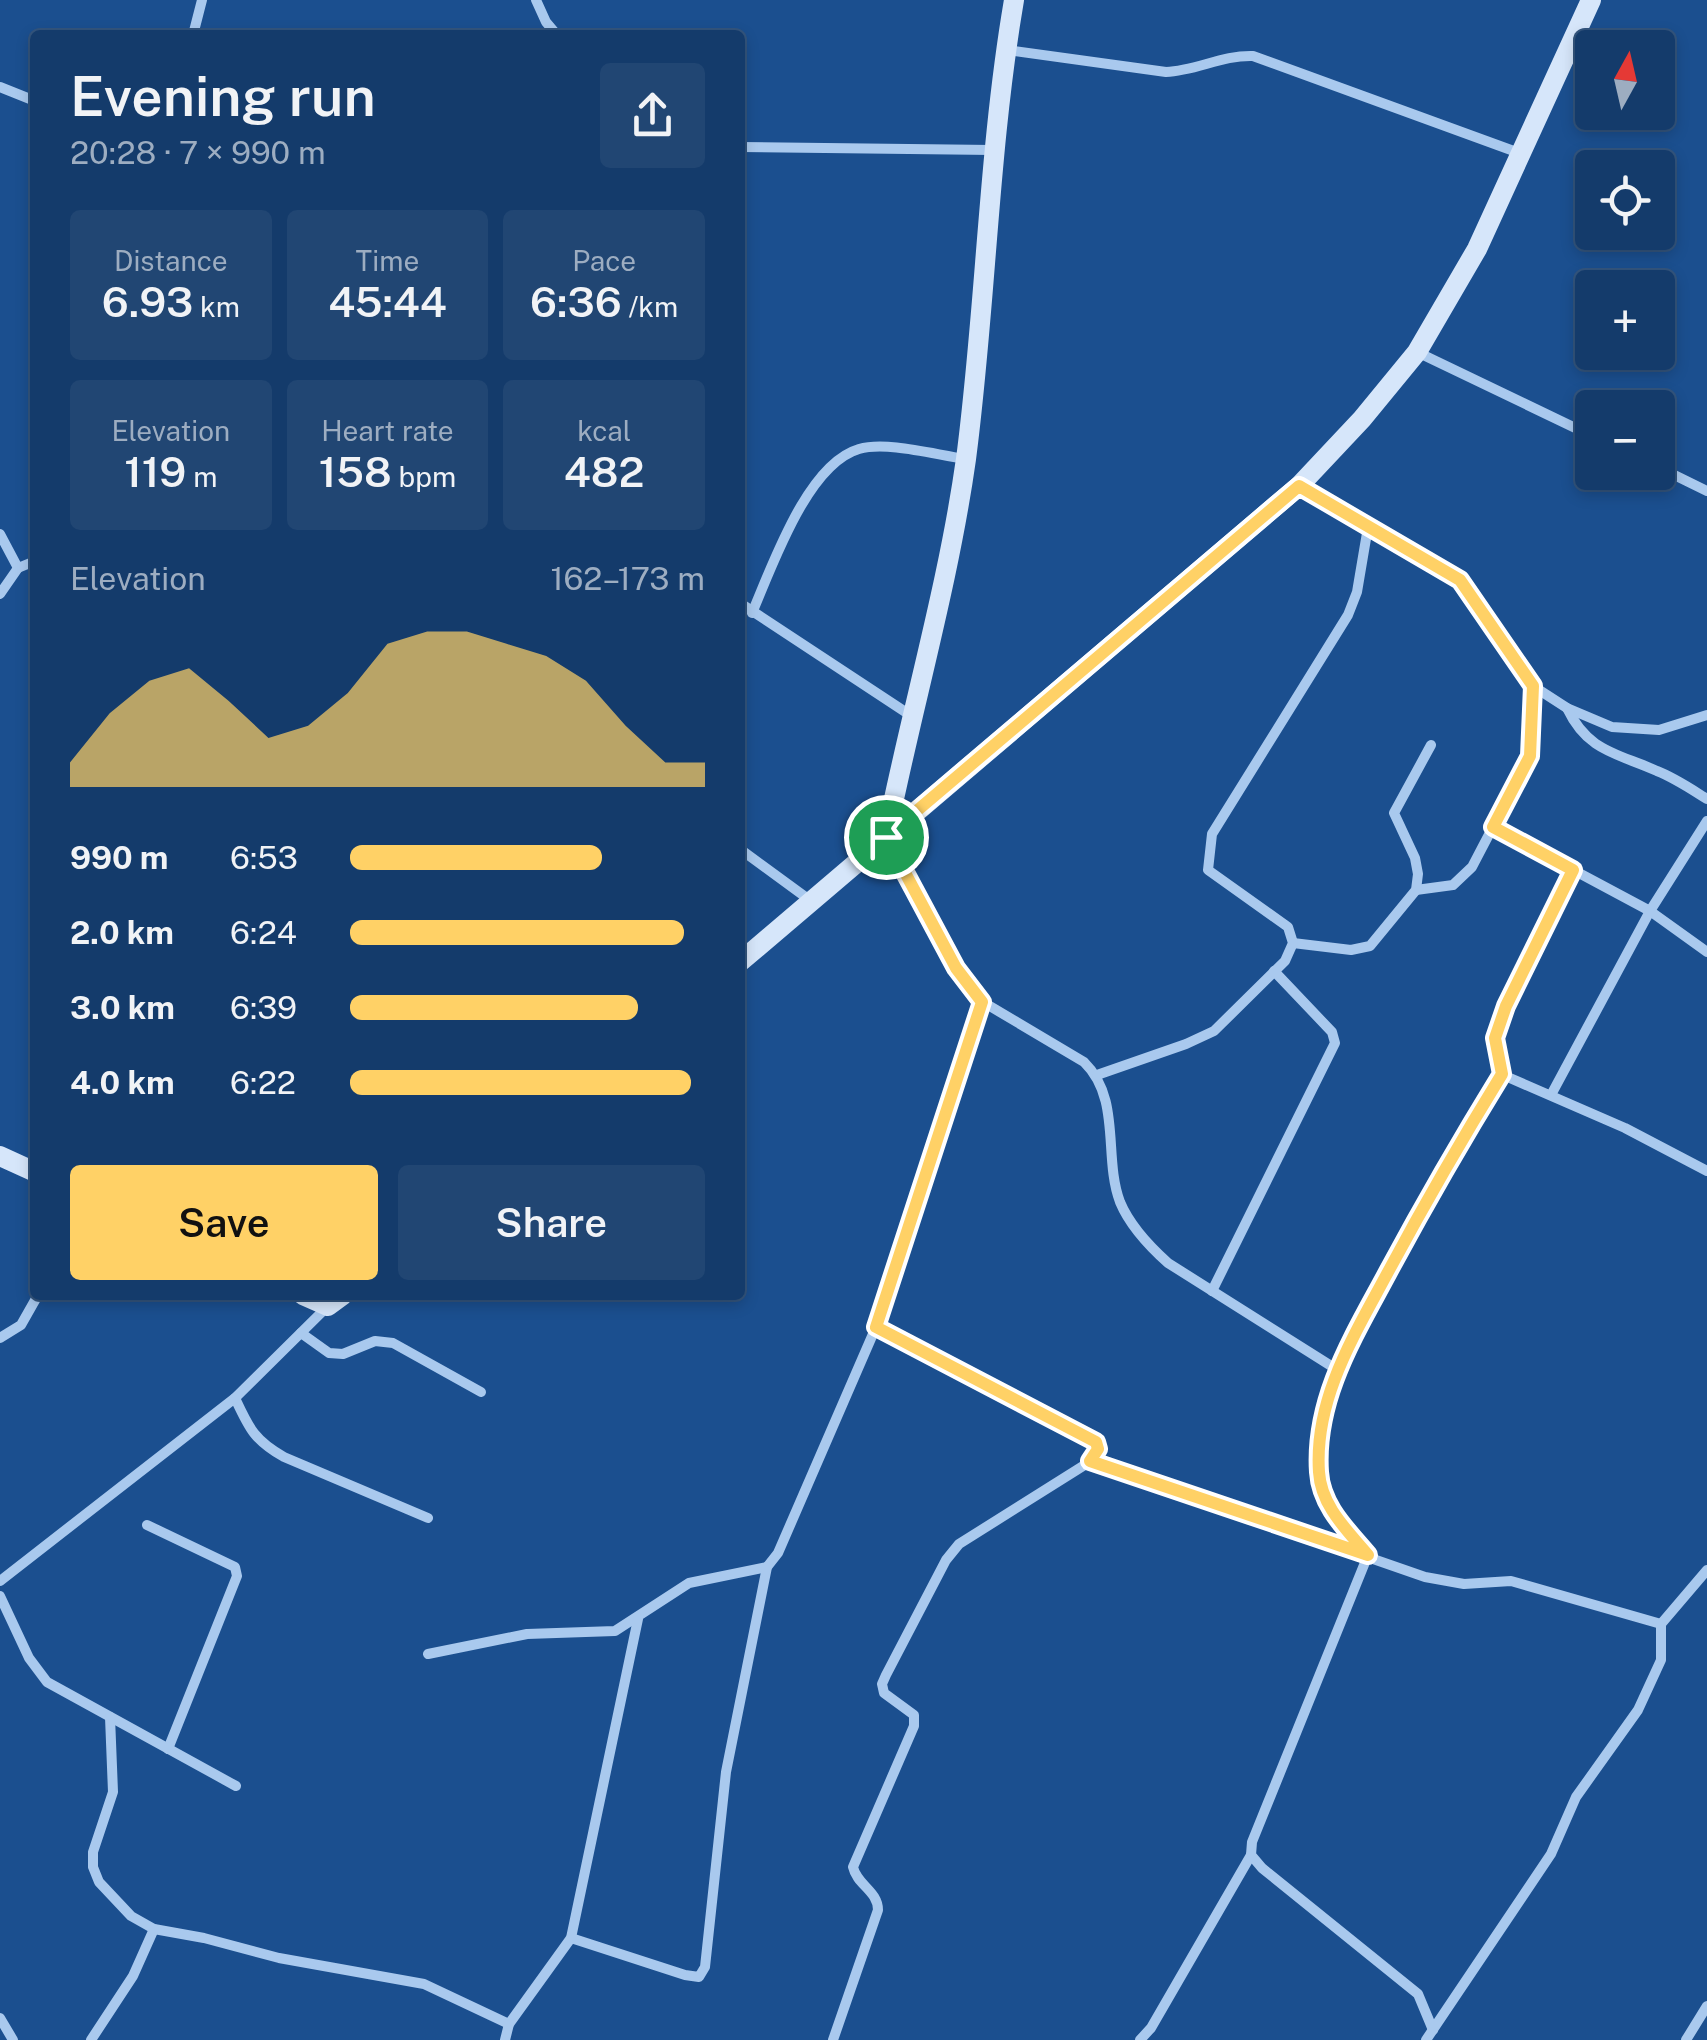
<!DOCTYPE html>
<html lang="en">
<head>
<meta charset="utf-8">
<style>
  :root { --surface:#143b6b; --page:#214673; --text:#f1f3f6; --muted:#9dadc1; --line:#33557e; --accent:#ffd166 }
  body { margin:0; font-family:"Public Sans",sans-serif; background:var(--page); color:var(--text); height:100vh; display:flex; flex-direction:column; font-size:38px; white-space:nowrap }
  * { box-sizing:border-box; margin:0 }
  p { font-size:32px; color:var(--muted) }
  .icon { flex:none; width:55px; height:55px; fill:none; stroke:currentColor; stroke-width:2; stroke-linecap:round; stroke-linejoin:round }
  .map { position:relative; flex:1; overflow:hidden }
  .panel { position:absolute; left:30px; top:30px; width:715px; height:1270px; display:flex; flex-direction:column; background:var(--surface); border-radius:10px; box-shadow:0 5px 15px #0003,0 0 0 2px var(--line) }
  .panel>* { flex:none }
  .needle { width:65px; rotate:8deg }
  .fabs { position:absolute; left:1575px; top:30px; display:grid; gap:20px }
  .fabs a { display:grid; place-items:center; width:100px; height:100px; border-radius:10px; background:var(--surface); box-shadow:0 5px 15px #0003,0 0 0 2px var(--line); font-size:50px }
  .pin { position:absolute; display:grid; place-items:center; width:85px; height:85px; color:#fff; margin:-42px; border:5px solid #fff; border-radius:50%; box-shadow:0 2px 10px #0007 }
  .round { display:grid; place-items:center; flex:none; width:105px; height:105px; border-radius:10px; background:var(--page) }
  .headline { display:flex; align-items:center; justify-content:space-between; height:170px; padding:0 40px }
  h1 { font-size:55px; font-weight:600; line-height:75px }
  .figures { display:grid; grid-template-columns:repeat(3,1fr); gap:15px; height:170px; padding:10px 40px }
  .figures div { display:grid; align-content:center; border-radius:10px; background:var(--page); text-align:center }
  .figures b { font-size:42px; font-weight:600 }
  .figures small { font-size:28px; font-weight:400 }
  .figures p { font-size:28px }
  .chart { height:280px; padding:20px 40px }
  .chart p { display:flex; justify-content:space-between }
  .chart svg { width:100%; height:180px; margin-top:10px; fill:var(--accent); opacity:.7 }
  .cta { display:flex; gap:20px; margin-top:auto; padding:20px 40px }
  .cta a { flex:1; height:115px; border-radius:10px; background:var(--accent); color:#111; font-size:40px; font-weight:600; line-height:115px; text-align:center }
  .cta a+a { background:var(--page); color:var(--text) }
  ul { padding:0 40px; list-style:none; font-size:32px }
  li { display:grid; grid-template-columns:160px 120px 1fr; align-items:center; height:75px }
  li i { height:25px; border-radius:12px; background:var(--accent) }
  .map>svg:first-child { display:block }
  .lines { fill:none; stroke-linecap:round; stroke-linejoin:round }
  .street { stroke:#a9c9ee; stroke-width:10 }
  .secondary { stroke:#d6e6fa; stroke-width:20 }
  .route-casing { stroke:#fff; stroke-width:20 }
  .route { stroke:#ffd166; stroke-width:12 }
</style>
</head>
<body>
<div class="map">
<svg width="1707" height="2040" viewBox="0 0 1707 2040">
  <rect width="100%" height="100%" fill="#1b4f8f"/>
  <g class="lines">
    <g class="street">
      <polyline points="536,0 546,22 557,35"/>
      <polyline points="193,35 202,0"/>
      <path d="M1007 50 1166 72C1196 71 1222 55 1253 56L1522 154"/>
      <polyline points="0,87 35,101"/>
      <polyline points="740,147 993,150"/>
      <polyline points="1417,352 1592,436"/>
      <polyline points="1658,467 1707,491"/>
      <polyline points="1299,486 1460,580 1533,686 1567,708 1612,727 1659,730 1707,715"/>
      <polyline points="0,534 18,568"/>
      <polyline points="0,594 18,568 35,561"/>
      <polyline points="740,603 910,715"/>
      <path d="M752 613C772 567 807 464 859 449 887 441 936 455 966 459"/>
      <path d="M1567 708C1588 752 1617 753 1657 771 1675 778 1691 789 1707 799"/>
      <polyline points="1493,827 1650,911 1707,952"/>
      <path d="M886 838 956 968 983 1002 1084 1062C1122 1099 1103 1157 1120 1202 1130 1226 1149 1246 1168 1263L1336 1369"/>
      <polyline points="740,849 811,901"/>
      <polyline points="1416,890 1453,885 1472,867 1530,756 1533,686"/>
      <polyline points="1293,943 1351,950 1370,946 1416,890 1418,874 1415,858 1394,813 1431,745"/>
      <polyline points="1097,1075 1186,1044 1214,1031 1285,961 1293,943 1288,927 1208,870 1212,834 1348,615 1357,592 1368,527"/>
      <polyline points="1503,1075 1625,1128 1707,1171"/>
      <polyline points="1551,1095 1650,911 1707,821"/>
      <polyline points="1212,1291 1335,1043 1332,1032 1274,971"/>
      <polyline points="301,1333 329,1353 343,1354 375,1341 393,1343 481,1392"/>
      <polyline points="0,1338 21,1325 38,1295"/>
      <path d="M235 1398C249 1428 254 1440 284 1457L428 1518"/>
      <polyline points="1091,1461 1425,1577 1464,1584 1511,1581 1661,1624"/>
      <polyline points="147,1525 235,1567 237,1576 168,1749"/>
      <polyline points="0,1581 235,1398 328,1306"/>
      <polyline points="0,1596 29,1658 47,1682 236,1786"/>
      <polyline points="428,1654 527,1634 615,1631 689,1583 767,1567"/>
      <polyline points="110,1717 113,1792 93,1852 93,1867 99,1882 131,1916 154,1929 204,1938 279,1958 424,1984 509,2024"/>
      <polyline points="571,1938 685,1975 699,1977 705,1967 726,1772 767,1567 778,1553 876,1327 983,1002"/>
      <polyline points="0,2018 13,2040"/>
      <path d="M1433 2030 1418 1994 1262 1868 1251 1855 1252 1842 1368 1555C1347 1530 1321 1506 1319 1471 1314 1398 1355 1334 1388 1272 1424 1205 1462 1140 1503 1075L1495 1038 1505 1006 1573 870"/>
      <polyline points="91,2040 133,1976 154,1929"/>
      <polyline points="505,2040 509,2024 571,1938 638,1619"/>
      <path d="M833 2040 878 1910C878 1891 857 1885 853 1867L914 1726V1715L884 1693 882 1684 886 1675 946 1560 959 1544 1091 1461 1098 1449 1096 1442 876 1327"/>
      <polyline points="1140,2040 1151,2028 1251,1855"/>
      <polyline points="1426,2040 1551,1854 1576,1797 1638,1710 1661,1660 1661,1624 1707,1570"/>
      <polyline points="1686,2040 1707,2006"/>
    </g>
    <g class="secondary">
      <path d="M886 837C911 711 948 587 966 459 986 307 988 152 1014 0"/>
      <polyline points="740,962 1299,486 1362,419 1417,352 1477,249 1591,0"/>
      <polyline points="0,1156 35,1172"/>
      <polyline points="303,1295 328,1306 343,1295"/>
    </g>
  </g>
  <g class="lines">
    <g class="route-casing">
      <path id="route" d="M1299 486 1460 580 1533 686 1530 756 1493 827 1573 870 1506 1006 1495 1038 1502 1074C1462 1139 1424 1205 1388 1272 1355 1334 1314 1398 1319 1472 1321 1506 1347 1530 1368 1555L1090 1461 1098 1449 1096 1442 876 1327 982 1002 956 968 886 837Z"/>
    </g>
    <use href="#route" class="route"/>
  </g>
</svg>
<div class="fabs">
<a><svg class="needle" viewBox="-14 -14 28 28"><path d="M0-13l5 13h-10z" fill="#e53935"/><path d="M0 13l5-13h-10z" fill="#9dadc1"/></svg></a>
<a><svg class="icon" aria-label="locate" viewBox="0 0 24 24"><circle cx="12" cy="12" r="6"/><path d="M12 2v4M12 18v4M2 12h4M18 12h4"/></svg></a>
<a>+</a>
<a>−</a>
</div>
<div class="pin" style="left:886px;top:837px;background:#1e9e55"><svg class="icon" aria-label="arrive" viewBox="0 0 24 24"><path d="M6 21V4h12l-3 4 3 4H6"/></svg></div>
<section class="panel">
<div class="headline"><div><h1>Evening run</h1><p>20:28 · 7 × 990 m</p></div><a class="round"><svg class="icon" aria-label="share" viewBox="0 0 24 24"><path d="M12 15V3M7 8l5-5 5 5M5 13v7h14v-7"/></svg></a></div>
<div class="figures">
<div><p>Distance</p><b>6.93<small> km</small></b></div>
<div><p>Time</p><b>45:44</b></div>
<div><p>Pace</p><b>6:36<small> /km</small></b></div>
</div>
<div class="figures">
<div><p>Elevation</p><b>119<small> m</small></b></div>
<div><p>Heart rate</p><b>158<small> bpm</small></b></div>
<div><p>kcal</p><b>482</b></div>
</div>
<div class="chart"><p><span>Elevation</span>162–173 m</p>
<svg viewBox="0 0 160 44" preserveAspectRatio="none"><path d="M0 44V38L10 26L20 18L30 15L40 23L50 32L60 29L70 21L80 9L90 6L100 6L110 9L120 12L130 18L140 29L150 38L160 38V44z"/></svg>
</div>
<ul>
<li><b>990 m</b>6:53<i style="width:71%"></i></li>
<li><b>2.0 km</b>6:24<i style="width:94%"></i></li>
<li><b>3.0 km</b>6:39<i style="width:81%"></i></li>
<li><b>4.0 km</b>6:22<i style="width:96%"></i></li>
</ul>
<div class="cta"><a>Save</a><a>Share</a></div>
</section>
</div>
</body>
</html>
